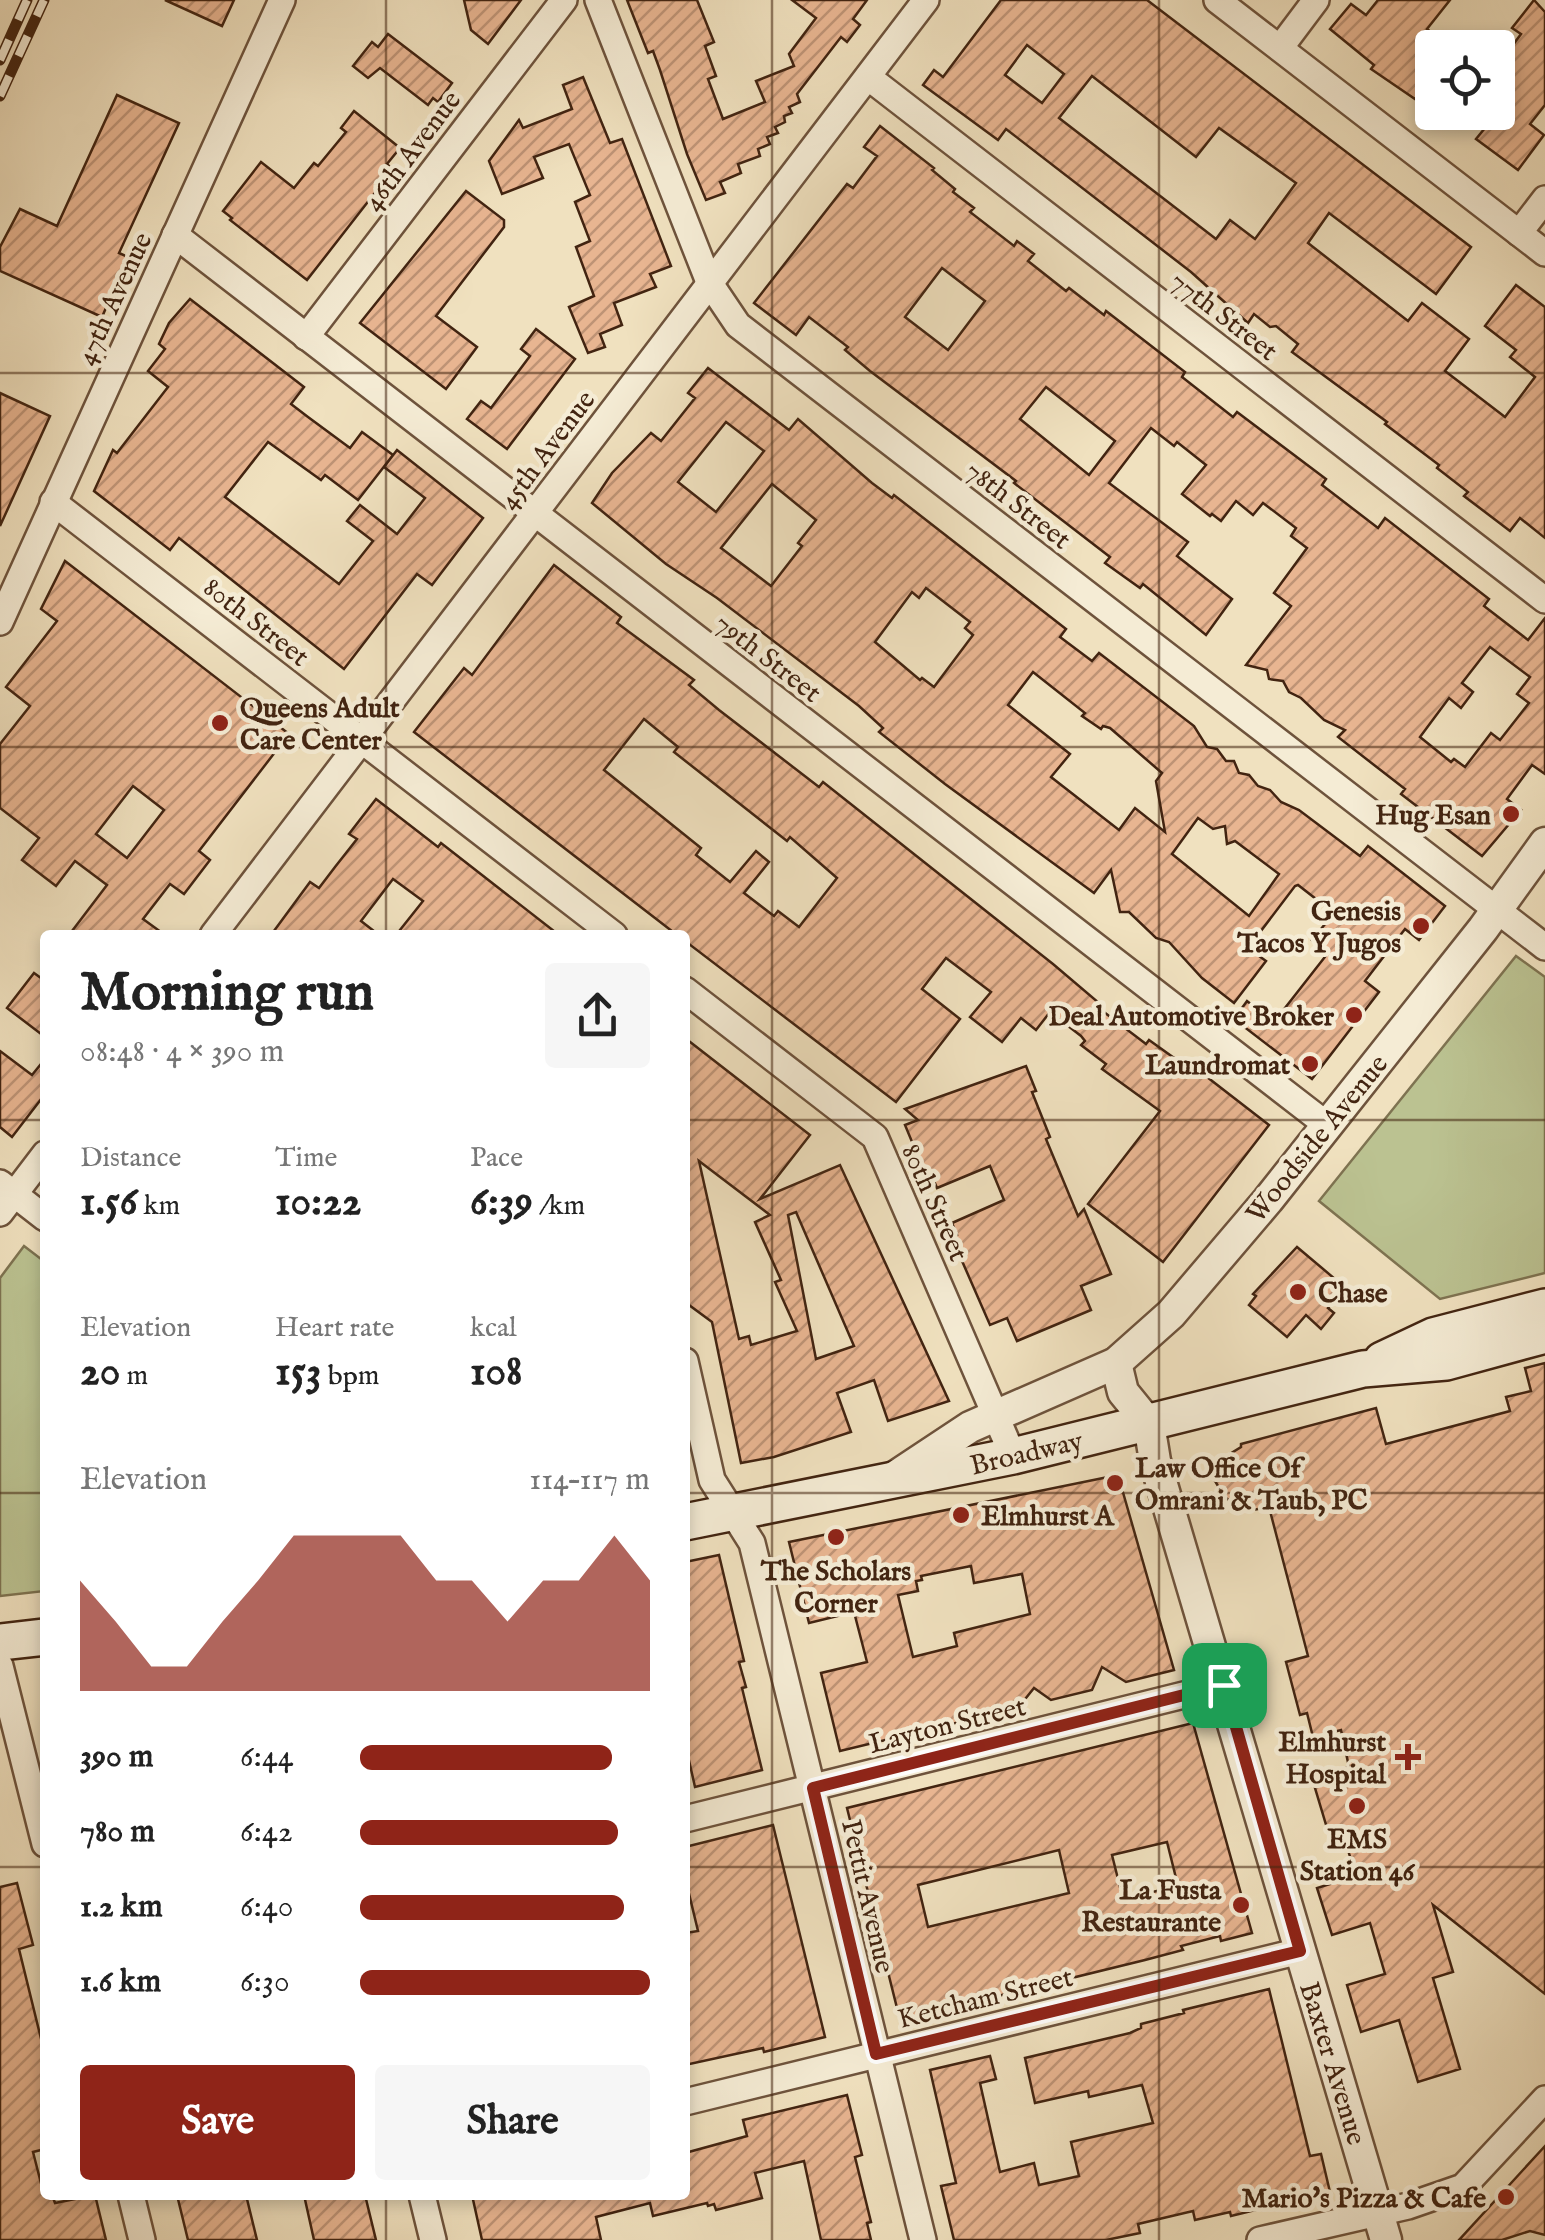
<!DOCTYPE html>
<html lang="en">
<head>
<meta charset="utf-8">
<style>
  :root { --surface:#fff; --page:#f6f6f6; --text:#222; --muted:#767676; --accent:#8f2418 }
  body { margin:0; font-family:"IM FELL English",serif; background:var(--page); color:var(--text); height:100vh; display:flex; flex-direction:column; font-size:38px; white-space:nowrap }
  * { box-sizing:border-box; margin:0 }
  p { font-size:32px; color:var(--muted) }
  .icon { flex:none; width:55px; height:55px; fill:none; stroke:currentColor; stroke-width:2; stroke-linecap:round; stroke-linejoin:round }
  .map { position:relative; flex:1; overflow:hidden }
  .sheet { position:absolute; left:40px; top:930px; width:650px; height:1270px; display:flex; flex-direction:column; background:var(--surface); border-radius:10px; box-shadow:0 5px 15px #0003 }
  .sheet>* { flex:none }
  .controls { position:absolute; left:1415px; top:30px; display:grid; gap:20px }
  .controls a { display:grid; place-items:center; width:100px; height:100px; border-radius:10px; background:var(--surface); box-shadow:0 5px 15px #0003; font-size:50px }
  .pin { position:absolute; display:grid; place-items:center; width:85px; height:85px; color:#fff; margin:-42px; border-radius:20px; box-shadow:0 5px 15px #0006 }
  .round { display:grid; place-items:center; flex:none; width:105px; height:105px; border-radius:10px; background:var(--page) }
  .overview { display:flex; align-items:center; justify-content:space-between; height:170px; padding:0 40px }
  h1 { font-size:55px; font-weight:700; line-height:75px }
  .metrics { display:grid; grid-template-columns:repeat(3,1fr); gap:15px; height:170px; padding:10px 40px }
  .metrics div { display:grid; align-content:center }
  .metrics b { font-size:42px; font-weight:700 }
  .metrics small { font-size:28px; font-weight:400 }
  .metrics p { font-size:28px }
  .chart { height:280px; padding:20px 40px }
  .chart p { display:flex; justify-content:space-between }
  .chart svg { width:100%; height:180px; margin-top:10px; fill:var(--accent); opacity:.7 }
  .cta { display:flex; gap:20px; margin-top:auto; padding:20px 40px }
  .cta a { flex:1; height:115px; border-radius:10px; background:var(--accent); color:#fff; font-size:40px; font-weight:700; line-height:115px; text-align:center }
  .cta a+a { background:var(--page); color:var(--text) }
  ul { padding:0 40px; list-style:none; font-size:32px }
  li { display:grid; grid-template-columns:160px 120px 1fr; align-items:center; height:75px }
  li i { height:25px; border-radius:12px; background:var(--accent) }
  .map>svg:first-child { display:block }
  .green { fill:#bbc291; stroke:#7e7351; stroke-width:2.5 }
  .building { fill:url(#building-hatch); stroke:#422411; stroke-width:2.5; fill-rule:evenodd }
  .lines { fill:none; stroke-linecap:round; stroke-linejoin:round }
  .minor-casing { stroke:#6e533c; stroke-width:30 }
  .tertiary-casing { stroke:#6e533c; stroke-width:35 }
  .secondary-casing { stroke:#422411; stroke-width:40 }
  .minor { stroke:#f5ecd5; stroke-width:25 }
  .tertiary { stroke:#f5ecd5; stroke-width:30 }
  .secondary { stroke:#f5ecd5; stroke-width:35 }
  .rail-casing { stroke:#422411; stroke-width:11 }
  .rail { stroke:#f5ecd5; stroke-width:8; stroke-dasharray:22; stroke-linecap:butt }
  .route-casing { stroke:#fff; stroke-width:20 }
  .route { stroke:#8f2418; stroke-width:12 }
  .grid { fill:none; stroke:#422411; stroke-width:2.5; stroke-opacity:0.55 }
  .poi-dot { fill:#8f2418; stroke:#f5ecd5; stroke-width:4 }
  .labels { text-anchor:middle; stroke-width:9; stroke-linejoin:round; paint-order:stroke }
  .street-label { font-size:28px; fill:#422411; stroke:#f5ecd5 }
  .poi-label { font-size:28px; font-weight:bold; fill:#422411; stroke:#f5ecd5; text-anchor:end }
</style>
</head>
<body>
<div class="map">
<svg width="1545" height="2240" viewBox="0 0 1545 2240">
  <defs>
    <pattern id="building-hatch" width="6" height="6" patternUnits="userSpaceOnUse" patternTransform="scale(2.5)"><rect width="6" height="6" fill="#e8b591"/><path d="M-1 1l2-2M0 6l6-6M5 7l2-2" fill="none" stroke="#be9375"/></pattern>
  </defs>
  <rect width="100%" height="100%" fill="#f0e1bf"/>
  <filter id="stains"><feTurbulence type="fractalNoise" baseFrequency=".002" numOctaves="4"/><feColorMatrix values="0 0 0 0 .2 0 0 0 0 .09 0 0 0 0 .02 0 0 0 .5 -.17"/></filter>
  <radialGradient id="worn" r=".72"><stop offset=".6" stop-color="#630" stop-opacity="0"/><stop offset="1" stop-color="#630" stop-opacity=".3"/></radialGradient>
  <g class="green">
    <polygon points="1516,956 1545,977 1545,1273 1440,1299 1319,1201"/>
    <polygon points="24,1246 45,1262 45,1591 0,1596 0,1278"/>
  </g>
  <g class="building">
    <polygon points="165,0 234,0 222,26"/>
    <polygon points="464,0 521,0 488,44 471,30"/>
    <polygon points="627,0 697,0 714,42 705,46 716,76 708,79 723,119 765,102 756,81 794,66 789,54 816,18 792,0 867,0 853,19 860,25 847,42 841,37 797,94 800,102 789,107 792,113 784,116 785,122 775,127 778,133 767,137 770,144 758,149 760,156 738,164 741,173 720,182 725,193 706,200 687,154 660,70 653,51 648,53"/>
    <path d="M1001 0H1147L1471 247 1436 294 1329 213 1308 243 1408 321 1422 303 1469 339 1445 371 1505 417 1535 377 1510 357 1516 350 1485 326 1516 285 1545 307V538L1520 518 1510 531 1464 496 1468 492 1437 468 1439 465 1385 424 1387 422 1292 352 1298 344 1276 326 1270 327 1254 314 1248 323 1191 272 1006 129 998 140 923 85 934 70 943 77ZM1027 45 1064 74 1042 103 1005 75ZM1092 76 1196 157 1219 128 1296 183 1255 239 1230 220 1216 239 1059 118Z"/>
    <polygon points="1378,0 1450,0 1427,29 1451,48 1432,48 1432,76 1415,99 1371,69 1374,65 1330,29 1351,4 1366,15"/>
    <polygon points="1534,0 1545,12 1545,105 1530,124 1544,135 1518,170 1476,139 1498,112 1498,65 1521,34 1512,28"/>
    <polygon points="388,34 452,83 438,102 433,98 428,105 380,68 368,78 353,66 372,42 378,47"/>
    <polygon points="583,77 610,143 622,139 671,266 650,274 656,287 614,303 622,325 600,334 605,347 588,353 569,307 594,296 576,247 590,241 575,202 590,195 569,144 534,157 543,178 502,194 489,161 519,120 523,128 572,109 563,85"/>
    <polygon points="117,95 179,123 119,253 128,257 102,317 0,271 0,247 20,209 57,226"/>
    <polygon points="354,111 400,148 387,164 390,167 384,174 388,176 307,280 230,220 232,218 223,211 261,162 294,188 314,163 318,166 346,132 341,128"/>
    <path d="M880 126 934 168 932 170 955 189 953 192 974 208 970 212 1014 246 1017 241 1034 254 1028 261 1066 291 1069 288 1104 315 1106 311 1185 372 1182 377 1233 417 1237 412 1326 479 1322 485 1378 528 1385 518 1489 599 1484 606 1528 640 1545 618V774L1532 765 1507 799 1521 810 1482 856 1401 794 1405 789 1338 737 1345 730 1324 720 1301 698 1289 692 1283 681 1269 679 1267 670 1246 665 1291 606 1274 593 1307 548 1291 536 1296 528 1263 503 1253 515 1236 501 1221 521 1212 514 1210 516 1182 494 1206 465 1177 442 1174 446 1151 428 1109 483 1188 542 1177 556 1232 599 1206 635 1143 584 1140 588 1105 563 1110 557 1014 483 1016 481 870 371 845 350 848 347 809 317 796 335 754 303 847 184 853 188 877 156 864 147ZM942 268 985 301 948 350 905 317ZM1046 387 1115 441 1089 475 1020 419ZM1490 647 1530 677 1517 694 1529 703 1500 740 1491 733 1465 767 1454 759 1451 762 1420 737 1449 698 1461 708 1473 692 1462 683Z"/>
    <polygon points="466,191 504,220 504,227 436,316 477,347 446,389 360,323"/>
    <polygon points="190,299 304,387 291,404 308,417 350,448 362,432 393,455 358,500 325,475 321,480 268,442 225,497 339,584 373,541 347,521 360,505 397,534 425,498 384,467 397,450 483,518 432,585 417,574 344,669 179,538 170,550 94,491 113,450 117,453 168,387 148,371 165,349 159,344 169,323"/>
    <polygon points="536,329 575,359 507,449 467,419 481,401 491,408 530,356 521,349"/>
    <path d="M708 368 789 430 798 419 872 483 892 498 894 495 1066 629 1060 637 1092 661 1099 653 1194 726 1207 747 1217 749 1226 761H1234L1239 773 1249 775 1258 786 1270 790 1281 802 1299 810 1360 856 1368 846 1445 906 1419 940 1405 929 1378 964 1365 981 1379 992 1312 1079 1234 1019 1247 1001 1274 1022 1328 953 1312 940 1334 913 1298 885 1295 886 1248 948 1266 961 1234 1003 1202 978 1169 942 1156 938 1129 912H1120L1111 870 1094 893 945 784 879 732 883 728 859 706 717 598 666 564 592 503 612 473 651 433 661 441 695 398 688 393ZM726 422 764 451 716 512 678 482ZM772 484 816 520 798 543 802 546 771 586 721 548ZM926 588 970 622 965 628 973 635 934 687 922 678 920 680 875 642 912 592 919 598ZM1033 672 1085 713 1082 716 1101 729 1103 726 1110 728 1162 773 1156 781 1165 832 1135 808 1119 830 1051 777 1070 754 1008 705ZM1198 818 1213 829 1225 826 1227 844 1235 841 1279 874 1249 916 1172 854Z"/>
    <polygon points="0,393 50,416 0,526"/>
    <path d="M65 561 289 734 199 851 210 860 184 894 170 884 143 919 165 935H69L107 885 75 861 56 886 22 860 39 838 0 808V744L30 706 6 687 57 621 41 609ZM133 786 164 810 127 858 96 834Z"/>
    <path d="M554 565 621 617 617 623 694 680 689 685 719 710 819 787 823 782 1053 964 1099 1003 1096 1006 1146 1044 1149 1040 1191 1070 1194 1067 1269 1125 1163 1262 1088 1204 1160 1111 1102 1069 1106 1064 1081 1045 1085 1041 1081 1036 1050 1012 1036 1030 1021 1018 1002 1042 970 1017 991 992 946 958 922 989 960 1019 896 1102 685 941V935H677L414 732 464 668 472 675ZM644 719 678 747 674 752 787 841 790 837 837 878 799 927 778 911 774 916 744 893 769 862 756 851 730 882 696 855 701 848 604 770Z"/>
    <polygon points="376,799 438,847 441,843 559,935 396,935 423,901 393,879 361,921 379,935 271,935 310,882 319,888 335,867 357,839 349,834"/>
    <polygon points="34,973 45,981 45,1037 7,1008"/>
    <path d="M685 1038 810 1135 760 1199 840 1165 949 1401 888 1421 874 1380 837 1393 851 1432 774 1457 741 1463 712 1322 685 1302ZM699 1161 770 1215 755 1222 781 1280 775 1282 797 1331 751 1345 749 1336 739 1339ZM796 1212 854 1346 816 1359 788 1215Z"/>
    <polygon points="0,1051 32,1075 45,1059 45,1094 12,1137 0,1127"/>
    <polygon points="1026,1066 1036,1091 1032,1092 1050,1137 1046,1139 1078,1216 1084,1209 1111,1274 1081,1286 1091,1310 1017,1341 1007,1318 990,1325 952,1238 957,1235 952,1223 1004,1200 990,1166 937,1188 932,1176 927,1178 905,1125 918,1120 905,1109"/>
    <polygon points="1297,1247 1335,1279 1332,1282 1342,1291 1328,1308 1334,1313 1321,1329 1306,1315 1287,1337 1249,1305 1256,1296 1253,1294"/>
    <polygon points="1545,1363 1545,1994 1433,1905 1453,1972 1433,1978 1460,2069 1418,2082 1399,2020 1361,2032 1347,1985 1385,1974 1370,1923 1332,1935 1317,1888 1356,1876 1343,1834 1330,1838 1312,1778 1349,1767 1341,1730 1313,1737 1307,1713 1300,1715 1286,1662 1308,1656 1269,1507 1253,1510 1234,1505 1224,1496 1212,1476 1225,1457 1241,1447 1241,1444 1376,1408 1386,1444 1510,1411 1506,1397 1531,1391 1525,1368"/>
    <path d="M1118 1475 1174 1670 1126 1682 1102 1667 1092 1690 1051 1700 1034 1688 1018 1708 840 1751 821 1673 867 1662 854 1612 809 1623 789 1542ZM971 1566 974 1583 1022 1574 1030 1614 954 1633 957 1646 913 1657 898 1595 918 1591 916 1581 922 1580 921 1576Z"/>
    <polygon points="719,1555 744,1661 739,1662 746,1687 742,1688 762,1770 695,1787 688,1756 685,1757 685,1562"/>
    <path d="M1193 1723 1252 1933 1221 1941 1220 1936 1181 1946 1183 1950 1145 1960 900 2020 847 1808ZM1167 1842 1178 1886 1123 1899 1112 1855ZM1059 1850 1069 1893 928 1927 918 1885Z"/>
    <polygon points="773,1825 825,2037 764,2052 763,2048 685,2065 685,1933 698,1931 685,1877 685,1847"/>
    <polygon points="17,1883 33,1945 19,1949 45,2055 45,2149 33,2152 44,2195 52,2195 55,2203 95,2195 106,2240 0,2240 0,1887"/>
    <polygon points="1269,1989 1310,2156 1321,2154 1330,2192 1231,2216 1230,2212 1195,2220 1193,2211 1138,2224 1140,2233 1106,2240 954,2240 941,2186 956,2183 930,2070 990,2056 996,2079 980,2083 1000,2172 1034,2163 1039,2185 1079,2176 1071,2142 1153,2123 1142,2085 1089,2097 1088,2091 1035,2103 1025,2058 1130,2033 1141,2028 1141,2024 1184,2013 1183,2010"/>
    <polygon points="847,2095 862,2155 855,2157 871,2222 867,2223 871,2240 821,2240 804,2161 755,2173 762,2198 716,2210 714,2204 708,2206 707,2203 653,2216 650,2203 596,2217 601,2240 482,2240 472,2195 685,2195 685,2153 747,2136 743,2120"/>
    <polygon points="1545,2146 1545,2235 1530,2231 1502,2240 1459,2240"/>
    <polygon points="177,2195 246,2195 257,2240 188,2240"/>
    <polygon points="304,2195 365,2195 376,2240 314,2240"/>
  </g>
  <g class="lines">
    <g class="minor-casing">
      <g id="minor">
        <polyline points="598,0 709,282 738,325 1545,947"/>
        <polyline points="1217,0 1545,253"/>
        <polyline points="1280,48 1316,0"/>
        <polyline points="868,77 1545,600"/>
        <polyline points="1519,233 1545,199"/>
        <polyline points="175,235 1327,1125"/>
        <polyline points="306,337 564,0"/>
        <polyline points="53,502 614,935"/>
        <polyline points="0,622 282,0"/>
        <polyline points="213,935 926,0"/>
        <polyline points="685,990 875,1137 1013,1456"/>
        <polyline points="0,1183 45,1218"/>
        <polyline points="0,1213 45,1154"/>
        <polyline points="685,1361 712,1480 752,1543 923,2240"/>
        <polyline points="0,1666 45,1844"/>
        <polyline points="685,1819 1224,1685"/>
        <polyline points="685,2102 1300,1951"/>
        <polyline points="131,2195 142,2240"/>
        <polyline points="422,2195 433,2240"/>
        <polyline points="1260,2240 1408,2206 1463,2187 1545,2099"/>
      </g>
    </g>
    <g class="tertiary-casing">
      <g id="tertiary">
        <polyline points="1116,1363 1123,1392 1149,1424 1155,1461 1386,2240"/>
        <polyline points="890,1480 970,1427 1116,1363 1171,1314 1268,1200 1483,929 1545,843"/>
      </g>
    </g>
    <g class="secondary-casing">
      <g id="secondary">
        <polyline points="1382,1360 1433,1336 1545,1307"/>
        <polyline points="685,1522 1013,1456 1363,1369 1446,1362 1545,1335"/>
        <polyline points="0,1642 45,1637"/>
      </g>
    </g>
    <use href="#minor" class="minor"/>
    <use href="#tertiary" class="tertiary"/>
    <use href="#secondary" class="secondary"/>
    <g class="rail-casing">
      <g id="rail">
        <polyline points="0,60 27,0"/>
        <polyline points="0,96 44,0"/>
      </g>
    </g>
    <use href="#rail" class="rail"/>
  </g>
  <g class="lines">
    <g class="route-casing">
      <polygon id="route" points="1224,1685 1300,1951 876,2054 813,1788"/>
    </g>
    <use href="#route" class="route"/>
  </g>
  <path class="grid" d="M386 0V935M772 0V2240M1159 0V2240M0 373H1545M0 747H1545M0 1120H45M685 1120H1545M0 1493H45M685 1493H1545M0 1867H45M685 1867H1545M386 2195V2240"/>
  <g class="poi-dot">
    <circle cx="220" cy="723" r="10"/>
    <circle cx="1511" cy="814" r="10"/>
    <circle cx="1421" cy="926" r="10"/>
    <circle cx="1354" cy="1015" r="10"/>
    <circle cx="1310" cy="1064" r="10"/>
    <circle cx="1298" cy="1292" r="10"/>
    <circle cx="1115" cy="1483" r="10"/>
    <circle cx="961" cy="1515" r="10"/>
    <circle cx="836" cy="1537" r="10"/>
    <path d="M1403 1742h10v10h10v10h-10v10h-10v-10h-10v-10h10z"/>
    <circle cx="1357" cy="1806" r="10"/>
    <circle cx="1241" cy="1905" r="10"/>
    <circle cx="1506" cy="2197" r="10"/>
  </g>
  <g class="labels">
    <g class="street-label">
      <text transform="translate(411 150) rotate(-53)" y="10">46th Avenue</text>
      <text transform="translate(113 298) rotate(-65)" y="10">47th Avenue</text>
      <text transform="translate(1225 315) rotate(38)" y="10">77th Street</text>
      <text transform="translate(546 449) rotate(-53)" y="10">45th Avenue</text>
      <text transform="translate(1019 504) rotate(38)" y="10">78th Street</text>
      <text transform="translate(257 621) rotate(38)" y="10">80th Street</text>
      <text transform="translate(769 657) rotate(38)" y="10">79th Street</text>
      <text transform="translate(1316 1138) rotate(-51)" y="10">Woodside Avenue</text>
      <text transform="translate(936 1202) rotate(66)" y="10">80th Street</text>
      <text transform="translate(1026 1452) rotate(-13)" y="10">Broadway</text>
      <text transform="translate(947 1724) rotate(-14)" y="10">Layton Street</text>
      <text transform="translate(869 1896) rotate(77)" y="10">Pettit Avenue</text>
      <text transform="translate(985 1997) rotate(-14)" y="10">Ketcham Street</text>
      <text transform="translate(1334 2063) rotate(73)" y="10">Baxter Avenue</text>
    </g>
    <g class="poi-label">
      <text x="240" y="717" text-anchor="start">Queens Adult<tspan x="240" dy="32">Care Center</tspan></text>
      <text x="1491" y="824">Hug Esan</text>
      <text x="1401" y="920">Genesis<tspan x="1401" dy="32">Tacos Y Jugos</tspan></text>
      <text x="1334" y="1025">Deal Automotive Broker</text>
      <text x="1290" y="1074">Laundromat</text>
      <text x="1318" y="1302" text-anchor="start">Chase</text>
      <text x="1135" y="1477" text-anchor="start">Law Office Of<tspan x="1135" dy="32">Omrani &amp; Taub, PC</tspan></text>
      <text x="981" y="1525" text-anchor="start">Elmhurst A</text>
      <text x="836" y="1580" text-anchor="middle">The Scholars<tspan x="836" dy="32">Corner</tspan></text>
      <text x="1386" y="1751">Elmhurst<tspan x="1386" dy="32">Hospital</tspan></text>
      <text x="1357" y="1848" text-anchor="middle">EMS<tspan x="1357" dy="32">Station 46</tspan></text>
      <text x="1221" y="1899">La Fusta<tspan x="1221" dy="32">Restaurante</tspan></text>
      <text x="1486" y="2207">Mario's Pizza &amp; Cafe</text>
    </g>
  </g>
  <rect width="100%" height="100%" filter="url(#stains)"/>
  <rect width="100%" height="100%" fill="url(#worn)"/>
</svg>
<div class="controls">
<a><svg class="icon" aria-label="locate" viewBox="0 0 24 24"><circle cx="12" cy="12" r="6"/><path d="M12 2v4M12 18v4M2 12h4M18 12h4"/></svg></a>
</div>
<div class="pin" style="left:1224px;top:1685px;background:#1e9e55"><svg class="icon" aria-label="arrive" viewBox="0 0 24 24"><path d="M6 21V4h12l-3 4 3 4H6"/></svg></div>
<section class="sheet">
<div class="overview"><div><h1>Morning run</h1><p>08:48 · 4 × 390 m</p></div><a class="round"><svg class="icon" aria-label="share" viewBox="0 0 24 24"><path d="M12 15V3M7 8l5-5 5 5M5 13v7h14v-7"/></svg></a></div>
<div class="metrics">
<div><p>Distance</p><b>1.56<small> km</small></b></div>
<div><p>Time</p><b>10:22</b></div>
<div><p>Pace</p><b>6:39<small> /km</small></b></div>
</div>
<div class="metrics">
<div><p>Elevation</p><b>20<small> m</small></b></div>
<div><p>Heart rate</p><b>153<small> bpm</small></b></div>
<div><p>kcal</p><b>108</b></div>
</div>
<div class="chart"><p><span>Elevation</span>114–117 m</p>
<svg viewBox="0 0 160 44" preserveAspectRatio="none"><path d="M0 44V17L10 27L20 38L30 38L40 27L50 17L60 6L70 6L80 6L90 6L100 17L110 17L120 27L130 17L140 17L150 6L160 17V44z"/></svg>
</div>
<ul>
<li><b>390 m</b>6:44<i style="width:87%"></i></li>
<li><b>780 m</b>6:42<i style="width:89%"></i></li>
<li><b>1.2 km</b>6:40<i style="width:91%"></i></li>
<li><b>1.6 km</b>6:30<i style="width:100%"></i></li>
</ul>
<div class="cta"><a>Save</a><a>Share</a></div>
</section>
</div>
</body>
</html>
